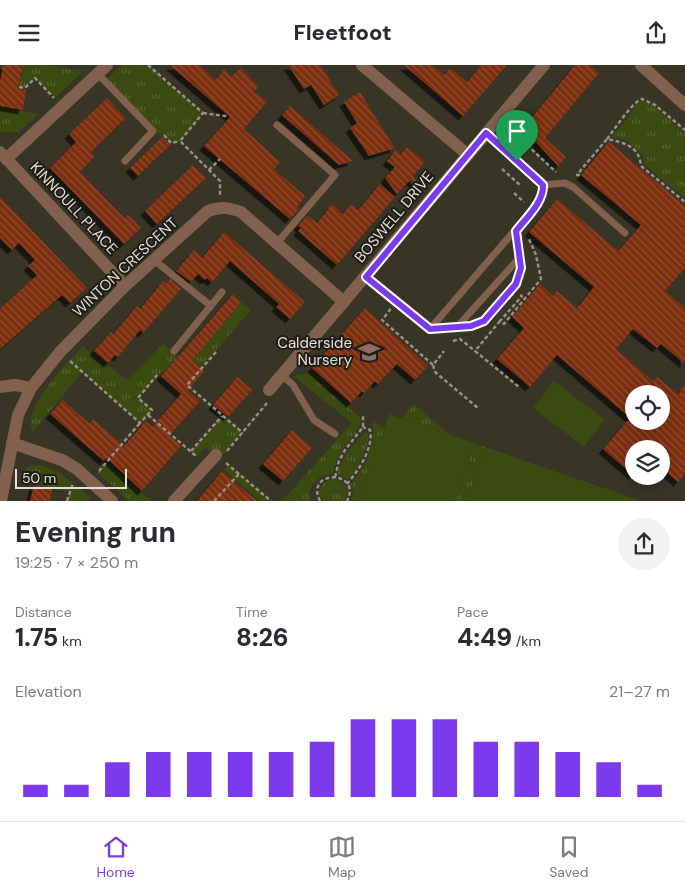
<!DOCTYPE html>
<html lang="en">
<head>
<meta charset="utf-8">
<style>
  :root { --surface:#fff; --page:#f2f2f3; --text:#2b2b33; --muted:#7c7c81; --line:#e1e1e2; --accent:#7c3aed }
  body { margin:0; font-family:"DM Sans",sans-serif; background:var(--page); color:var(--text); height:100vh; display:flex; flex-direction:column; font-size:19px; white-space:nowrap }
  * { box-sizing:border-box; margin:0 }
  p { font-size:16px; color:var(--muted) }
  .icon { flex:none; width:28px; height:28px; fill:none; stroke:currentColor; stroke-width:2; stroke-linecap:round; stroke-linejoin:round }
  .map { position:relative; height:436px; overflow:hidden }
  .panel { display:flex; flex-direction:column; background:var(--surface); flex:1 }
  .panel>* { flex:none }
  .tools { position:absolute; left:625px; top:320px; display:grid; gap:10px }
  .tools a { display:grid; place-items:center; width:45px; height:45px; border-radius:50%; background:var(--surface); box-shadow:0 2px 12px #0003; font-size:25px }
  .scale { position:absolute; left:15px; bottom:12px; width:112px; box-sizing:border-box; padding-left:5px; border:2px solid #e4e1d9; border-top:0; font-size:14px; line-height:18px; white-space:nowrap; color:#e4e1d9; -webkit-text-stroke:4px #1e1c16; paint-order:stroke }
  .pin { position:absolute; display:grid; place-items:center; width:42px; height:42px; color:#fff; margin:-51px -21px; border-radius:50% 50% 50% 0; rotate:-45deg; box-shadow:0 0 5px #0007 }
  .pin .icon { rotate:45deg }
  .round { display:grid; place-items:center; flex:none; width:52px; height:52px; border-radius:26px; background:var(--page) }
  .head { display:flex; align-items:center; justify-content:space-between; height:85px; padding:0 15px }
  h1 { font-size:28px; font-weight:800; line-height:38px }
  .metrics { display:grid; grid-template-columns:repeat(3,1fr); gap:8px; height:85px; padding:5px 15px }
  .metrics div { display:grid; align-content:center }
  .metrics b { font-size:25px; font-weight:800 }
  .metrics small { font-size:14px; font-weight:400 }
  .metrics p { font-size:14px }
  .chart { height:140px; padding:10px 15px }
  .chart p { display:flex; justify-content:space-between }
  .chart svg { width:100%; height:90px; margin-top:5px; stroke:var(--accent); stroke-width:6 }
  header { display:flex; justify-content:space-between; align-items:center; height:65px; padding:0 15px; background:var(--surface); font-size:22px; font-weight:800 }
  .tab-bar { display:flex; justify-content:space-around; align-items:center; height:70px; border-top:1px solid var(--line); background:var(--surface); font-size:14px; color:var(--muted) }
  .tab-bar a { display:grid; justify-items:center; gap:2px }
  .tab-bar .on { color:var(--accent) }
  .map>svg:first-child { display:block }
  .grass { fill:url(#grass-tufts) }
  .pitch { fill:#3a4a10 }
  .building { fill:url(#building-back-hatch); fill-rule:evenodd; filter:url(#shadow) }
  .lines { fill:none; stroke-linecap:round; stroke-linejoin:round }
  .path { stroke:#959187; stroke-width:2.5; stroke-dasharray:4 2.5; stroke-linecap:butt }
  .service { stroke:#82604e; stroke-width:7 }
  .minor { stroke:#82604e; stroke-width:12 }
  .route-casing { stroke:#fff; stroke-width:10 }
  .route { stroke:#7c3aed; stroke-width:6 }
  .labels { text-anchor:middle; stroke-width:4; stroke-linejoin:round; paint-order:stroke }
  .street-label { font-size:15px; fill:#e4e1d9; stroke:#1e1c16 }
  .poi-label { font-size:15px; fill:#e4e1d9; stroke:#1e1c16; text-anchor:end }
</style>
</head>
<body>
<header><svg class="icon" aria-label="menu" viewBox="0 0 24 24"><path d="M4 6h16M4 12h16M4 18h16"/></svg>Fleetfoot<svg class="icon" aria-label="share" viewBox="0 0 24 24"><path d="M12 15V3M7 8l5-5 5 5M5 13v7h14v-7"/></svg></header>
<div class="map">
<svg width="685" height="436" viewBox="0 0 685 436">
  <defs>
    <pattern id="grass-tufts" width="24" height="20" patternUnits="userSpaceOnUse" patternTransform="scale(1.25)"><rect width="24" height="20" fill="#3a4a10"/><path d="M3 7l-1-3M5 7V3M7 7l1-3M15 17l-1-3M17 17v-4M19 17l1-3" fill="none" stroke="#566432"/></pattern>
    <pattern id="building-back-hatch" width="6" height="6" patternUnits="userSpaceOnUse" patternTransform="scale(1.25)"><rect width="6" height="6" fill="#7c2e11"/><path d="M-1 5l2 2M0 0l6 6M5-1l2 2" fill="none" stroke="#8e4c33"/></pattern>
    <filter id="shadow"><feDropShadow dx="-4.5" dy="4.5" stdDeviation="0" flood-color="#0009"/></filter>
  </defs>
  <rect width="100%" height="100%" fill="#383426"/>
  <g class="grass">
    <polygon points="16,0 48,0 83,6 55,33 35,13 25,23 19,22 23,2"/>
    <polygon points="122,0 148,0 203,48 180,76 171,78 163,70 153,66 105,16"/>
    <polygon points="642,36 654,41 685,68 685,133 644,99 643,90 626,75 611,72 627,54 635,40"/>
    <polygon points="0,42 38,49 19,67 0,67"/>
    <path d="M241 237 251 245 184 322 164 305 138 333 152 345 140 358 82 307 33 367C20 345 68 297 83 281L105 302 109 301 127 315 163 279 188 300Z"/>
    <path d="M308 308 360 352 361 355C359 366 352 371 346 379 340 388 335 399 332 409 318 410 307 421 310 435L312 436H282L352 358 293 311Z"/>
    <polygon points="414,339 450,370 402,353"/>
    <polygon points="222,351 242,367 220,394 205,382 197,391 191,386"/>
    <path d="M374 356 384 364 359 436H351L353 425 351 419C360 409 373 386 373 372 373 366 372 362 374 356Z"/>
    <path d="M366 367 369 371C366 387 358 403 348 415L337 409 338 406 347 387 364 368Z"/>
    <polygon points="475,378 485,382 467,436 455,436"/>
    <polygon points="106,398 151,436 129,436 98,408"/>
    <path d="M40 400 59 407 91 433 87 436H67L70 427 19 416C22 405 28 399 40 400Z"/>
    <polygon points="228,400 271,436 260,436 224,405"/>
    <path d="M333 414C345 415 351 425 345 436H322L319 428 320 422 328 415Z"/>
  </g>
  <g class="pitch">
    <polygon points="554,316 605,355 584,382 533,343"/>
    <polygon points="389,349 475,378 455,436 359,436"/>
    <polygon points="485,382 488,383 642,436 467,436"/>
  </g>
  <g class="building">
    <polygon points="3,0 23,0 18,24 26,25 23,45 0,41 0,17"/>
    <polygon points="170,0 199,0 215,15 224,5 231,12 241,3 259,22 254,26 267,37 244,64 280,97 274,104 305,131 297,142 299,144 290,154 204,81 230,52"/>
    <polygon points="288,0 320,0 339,30 324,40 311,20 304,24"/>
    <polygon points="404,0 432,0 444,10 450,3 467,17 482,0 507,0 463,51"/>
    <polygon points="575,0 589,0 599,8 545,73 566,92 558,101 533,74 537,71 525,61"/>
    <polygon points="360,27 374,50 395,83 369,91 350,63 357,58 344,37"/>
    <polygon points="107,33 126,53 91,87 95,91 80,107 124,153 128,150 141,163 124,179 50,103 76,77 69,69"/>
    <polygon points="290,41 353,96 339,100 282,50"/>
    <polygon points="162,72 170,80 138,111 130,103"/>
    <path d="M609 77 685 141V203L665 226 685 243V299L661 279 657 283 633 264 616 284 653 316 657 312 678 329 685 320V408L678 417 661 402V384H634V411L603 384 627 356H634L557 290 530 322 497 294 524 263 512 252 540 219 553 231 557 226 577 243 594 222 529 167 557 134 618 186 641 160 581 110ZM634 329H661V356H634Z"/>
    <polygon points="407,82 425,97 413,111 417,117 415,119 410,115 397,129 385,113 395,102 387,96 396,84 400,90"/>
    <polygon points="193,100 206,113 157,159 145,146"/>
    <polygon points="380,119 395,132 337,200 298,166 301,163 298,161 307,151 317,158 332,139 343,149 351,139 358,145"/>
    <polygon points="0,132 87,223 70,238 62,230 0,284 0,244 37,210 28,201 35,195 19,178 12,185 0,173"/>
    <polygon points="224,167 305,237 290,254 276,242 279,239 230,196 212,217 207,213 205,215 198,209 191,217 176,206 194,185 202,193"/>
    <polygon points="170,214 181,224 143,268 140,265 118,292 115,290 108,298 94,286 111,267 113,269 137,241 140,244 163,216 166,219"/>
    <polygon points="233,229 241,237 192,296 204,306 188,325 200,336 169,371 181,381 142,426 107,393 104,396 50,349 63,335 90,359 93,354 124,381 146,356 152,362 181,329 161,311"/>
    <polygon points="365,243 428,301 415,315 397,299 378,319 375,316 364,328 362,326 351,338 312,303"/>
    <polygon points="237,312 252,325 228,352 213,340"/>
    <polygon points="292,365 312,383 283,416 263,399"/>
    <polygon points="222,406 257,436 197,436"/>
    <polygon points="34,420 52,424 50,436 30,436"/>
  </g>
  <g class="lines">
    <g class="path">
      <polyline points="148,0 203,48 180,76 220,116 220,131"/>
      <polyline points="19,22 25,23 35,13 54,33"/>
      <polyline points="203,48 225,51 227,49"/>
      <polyline points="519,51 521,52 513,62 513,67 556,107"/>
      <polyline points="164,70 171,78 180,76"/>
      <path d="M607 74C614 65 633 36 642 34L655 40 685 65"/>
      <polyline points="502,104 520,120"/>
      <polyline points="209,105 220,94"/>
      <path d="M576 110H580V106L607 74C625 78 639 81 641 101L685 137"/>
      <polyline points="514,128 524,137"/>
      <polyline points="520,230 522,231 500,256 504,259 541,214 536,190 529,174"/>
      <polyline points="389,244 390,245 382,255 433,300 444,286"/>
      <polyline points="500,256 475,286 519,322"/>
      <polyline points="453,276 460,274 475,286"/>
      <polyline points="216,287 187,320 243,368"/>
      <polyline points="70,296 140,358 152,345 138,333 157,310"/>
      <polyline points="433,300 435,307 478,343"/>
      <polyline points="148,350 196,391"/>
      <polyline points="191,386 222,351"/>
      <polyline points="227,386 267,338"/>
      <polyline points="226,398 271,436"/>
      <polyline points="99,406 140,358"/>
      <polyline points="335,412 339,396 345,385 363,362 363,351"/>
      <path d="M347 419C358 406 374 383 370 365L363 362"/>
      <polyline points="67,436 73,418"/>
      <polyline points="214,436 239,409"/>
      <path d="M320 436C304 404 363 405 347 436"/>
    </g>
    <g class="service">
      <polyline points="98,9 153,66 125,96"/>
      <polyline points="543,120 565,118 573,122 625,168"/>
      <polyline points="277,178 335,110 277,60"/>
      <polyline points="154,195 211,241"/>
      <polyline points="366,211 430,264 533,144 543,127 543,120 486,68"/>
      <polyline points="457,262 520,192"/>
      <polyline points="430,264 471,261 484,255 516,219 521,203 516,165"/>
      <polyline points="174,286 222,227"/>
      <polyline points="282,310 293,320 314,355 335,369"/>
    </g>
    <g class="minor">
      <polyline points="362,0 468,90"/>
      <polyline points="641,0 685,40"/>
      <polyline points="0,87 125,221"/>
      <polyline points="6,94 107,0"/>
      <polyline points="0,322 15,320 31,323"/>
      <polyline points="269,325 544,0"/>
      <polyline points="12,378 62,395 77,404 112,436"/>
      <path d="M1 436 18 350 31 323 60 287 125 221 208 146C220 142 228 142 241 147L344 237"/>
      <polyline points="174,436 216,390"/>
    </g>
  </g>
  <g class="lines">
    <g class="route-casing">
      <path id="route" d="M486 68 540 117 543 120C544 137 526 153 516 166L521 203 516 219 484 256 471 261 430 264 366 212Z"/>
    </g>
    <use href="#route" class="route"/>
  </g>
  <defs>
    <g id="school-bare" transform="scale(1.725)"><path d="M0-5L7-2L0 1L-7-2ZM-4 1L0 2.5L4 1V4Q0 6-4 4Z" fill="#8d6e63" stroke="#1e1c16" stroke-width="2.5" paint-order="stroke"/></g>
  </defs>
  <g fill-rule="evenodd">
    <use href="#school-bare" x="369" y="287"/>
  </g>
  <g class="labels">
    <g class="street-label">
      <text transform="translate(74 143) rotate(47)" y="5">KINNOULL PLACE</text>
      <text transform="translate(394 152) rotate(-50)" y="5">BOSWELL DRIVE</text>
      <text transform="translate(125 202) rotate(-43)" y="5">WINTON CRESCENT</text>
    </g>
    <g class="poi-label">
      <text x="352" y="283">Calderside<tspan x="352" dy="17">Nursery</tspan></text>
    </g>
  </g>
</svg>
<div class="tools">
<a><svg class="icon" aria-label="locate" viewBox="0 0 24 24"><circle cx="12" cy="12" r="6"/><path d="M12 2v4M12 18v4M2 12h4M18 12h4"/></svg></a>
<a><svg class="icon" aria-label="layers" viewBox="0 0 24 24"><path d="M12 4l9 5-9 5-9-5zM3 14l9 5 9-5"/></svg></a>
</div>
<div class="scale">50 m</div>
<div class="pin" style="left:517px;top:96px;background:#1e9e55"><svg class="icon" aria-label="arrive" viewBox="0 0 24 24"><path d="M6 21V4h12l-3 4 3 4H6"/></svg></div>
</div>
<section class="panel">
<div class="head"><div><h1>Evening run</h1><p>19:25 · 7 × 250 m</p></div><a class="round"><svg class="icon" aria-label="share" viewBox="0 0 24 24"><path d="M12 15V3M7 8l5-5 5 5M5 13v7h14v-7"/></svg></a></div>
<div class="metrics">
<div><p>Distance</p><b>1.75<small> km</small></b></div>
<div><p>Time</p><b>8:26</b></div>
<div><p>Pace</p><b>4:49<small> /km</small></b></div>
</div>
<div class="chart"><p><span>Elevation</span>21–27 m</p>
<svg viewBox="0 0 160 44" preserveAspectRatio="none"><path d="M5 44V38M15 44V38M25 44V27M35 44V22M45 44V22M55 44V22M65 44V22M75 44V17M85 44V6M95 44V6M105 44V6M115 44V17M125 44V17M135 44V22M145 44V27M155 44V38"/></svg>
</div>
</section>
<nav class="tab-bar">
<a class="on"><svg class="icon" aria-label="home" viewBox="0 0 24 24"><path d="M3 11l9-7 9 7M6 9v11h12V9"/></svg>Home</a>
<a><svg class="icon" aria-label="map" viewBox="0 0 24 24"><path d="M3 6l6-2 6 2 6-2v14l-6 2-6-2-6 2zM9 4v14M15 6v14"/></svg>Map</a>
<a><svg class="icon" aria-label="saved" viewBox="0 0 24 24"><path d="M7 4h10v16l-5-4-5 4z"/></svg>Saved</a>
</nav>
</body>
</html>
